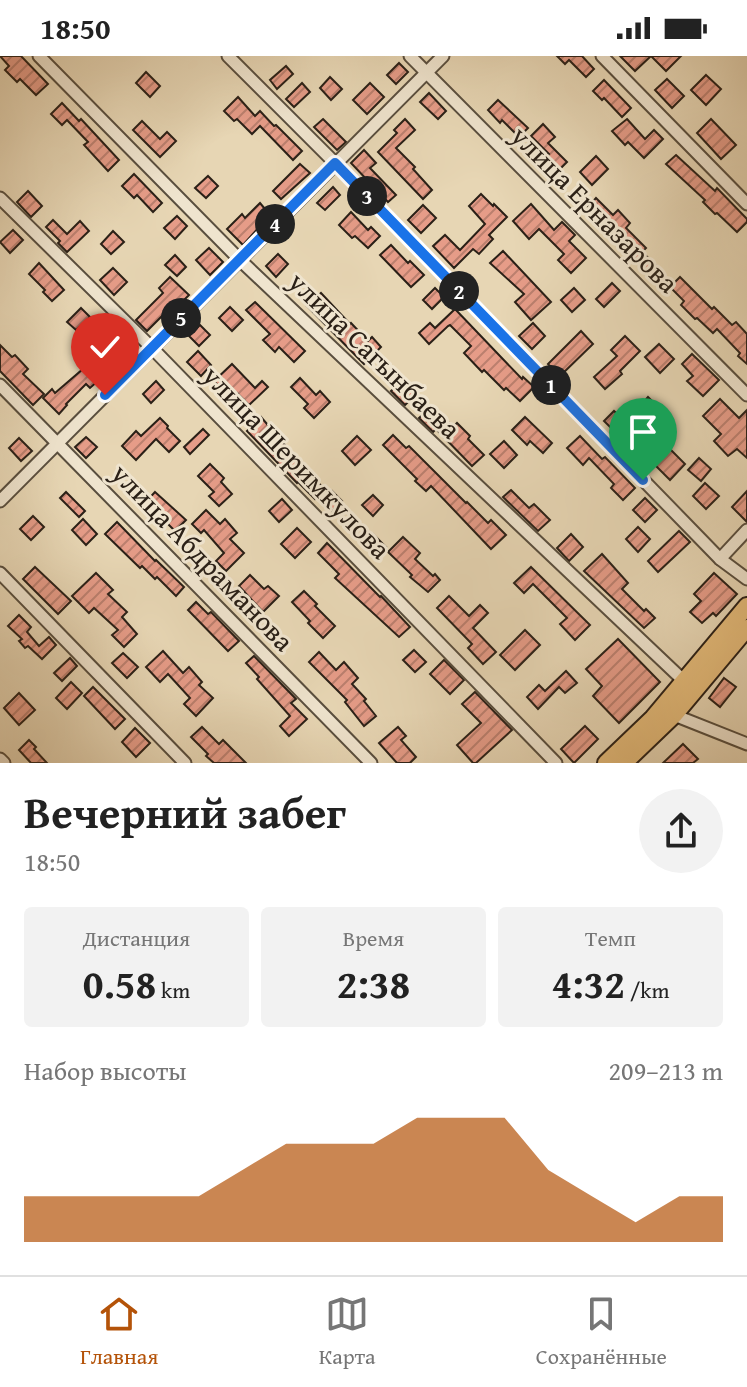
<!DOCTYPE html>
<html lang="ru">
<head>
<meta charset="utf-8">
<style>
  :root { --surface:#fff; --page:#f2f2f2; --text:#222; --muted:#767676; --line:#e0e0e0; --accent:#b45309 }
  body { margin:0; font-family:"Gentium Book Plus",serif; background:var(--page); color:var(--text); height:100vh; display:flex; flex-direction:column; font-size:30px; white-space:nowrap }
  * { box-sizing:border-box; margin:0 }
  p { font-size:26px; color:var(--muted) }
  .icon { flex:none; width:44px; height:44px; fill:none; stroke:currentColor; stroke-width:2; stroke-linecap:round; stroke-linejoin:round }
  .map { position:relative; height:707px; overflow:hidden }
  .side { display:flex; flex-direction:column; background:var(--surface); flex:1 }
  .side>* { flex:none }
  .pin { position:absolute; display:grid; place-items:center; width:68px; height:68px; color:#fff; margin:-82px -34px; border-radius:50% 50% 50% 0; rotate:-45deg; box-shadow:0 0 8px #0007 }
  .pin .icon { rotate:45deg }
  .km { position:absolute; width:40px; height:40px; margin:-20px; border-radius:50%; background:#222; color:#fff; font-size:22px; line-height:40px; text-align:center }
  .round { display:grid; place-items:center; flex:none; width:84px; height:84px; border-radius:42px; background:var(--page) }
  .overview { display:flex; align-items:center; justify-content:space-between; height:136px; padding:0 24px }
  h1 { font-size:44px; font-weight:700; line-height:60px }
  .stats { display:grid; grid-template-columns:repeat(3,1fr); gap:12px; height:136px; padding:8px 24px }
  .stats div { display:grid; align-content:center; border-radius:8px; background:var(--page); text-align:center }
  .stats b { font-size:40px; font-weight:700 }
  .stats small { font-size:22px; font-weight:400 }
  .stats p { font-size:22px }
  .chart { height:224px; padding:16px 24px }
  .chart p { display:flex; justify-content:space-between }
  .chart svg { width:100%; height:144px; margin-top:8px; fill:var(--accent); opacity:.7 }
  .status { display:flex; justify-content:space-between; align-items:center; height:56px; padding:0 40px; background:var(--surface); direction:ltr }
  .status svg { height:22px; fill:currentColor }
  .tab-bar { display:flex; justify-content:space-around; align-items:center; height:112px; border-top:2px solid var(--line); background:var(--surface); font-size:22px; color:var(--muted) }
  .tab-bar a { display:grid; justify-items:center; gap:4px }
  .tab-bar .selected { color:var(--accent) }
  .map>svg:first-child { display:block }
  .building { fill:url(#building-hatch); stroke:#2a2017; stroke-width:2 }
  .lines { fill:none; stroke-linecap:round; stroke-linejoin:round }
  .minor-casing { stroke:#594e3e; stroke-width:15 }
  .highway-casing { stroke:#2a2017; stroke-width:20 }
  .minor { stroke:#efe4ce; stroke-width:11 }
  .highway { stroke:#e4bb7a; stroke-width:16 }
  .route-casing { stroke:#fff; stroke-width:16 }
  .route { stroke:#1a73e8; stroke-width:10 }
  .labels { text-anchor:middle; stroke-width:6; stroke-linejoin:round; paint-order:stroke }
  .street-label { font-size:28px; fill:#2a2017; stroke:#efe4ce }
</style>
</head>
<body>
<div class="status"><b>18:50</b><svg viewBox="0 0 49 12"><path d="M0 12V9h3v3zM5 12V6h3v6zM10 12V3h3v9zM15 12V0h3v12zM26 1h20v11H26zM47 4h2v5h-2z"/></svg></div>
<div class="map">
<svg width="747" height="707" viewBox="0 0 747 707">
  <defs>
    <pattern id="building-hatch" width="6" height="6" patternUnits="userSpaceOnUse" patternTransform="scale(2)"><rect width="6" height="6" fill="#e69c88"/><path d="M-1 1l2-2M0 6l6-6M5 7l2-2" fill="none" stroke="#bb7f6e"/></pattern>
  </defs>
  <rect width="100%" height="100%" fill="#e7d6b4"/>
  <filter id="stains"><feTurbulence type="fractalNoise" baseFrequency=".0025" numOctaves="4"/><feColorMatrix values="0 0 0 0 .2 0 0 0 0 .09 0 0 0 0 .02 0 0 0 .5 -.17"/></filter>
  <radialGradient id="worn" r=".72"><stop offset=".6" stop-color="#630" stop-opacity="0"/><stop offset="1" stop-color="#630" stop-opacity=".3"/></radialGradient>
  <g class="building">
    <polygon points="0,0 21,0 48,28 36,39 20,23 17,26 5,14 9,10"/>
    <polygon points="557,0 582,0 594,13 586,21 569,4 565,8"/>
    <polygon points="620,0 681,0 666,15 651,0 635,15"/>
    <polygon points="399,7 408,16 396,28 387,19"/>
    <polygon points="286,10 293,18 277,33 270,24"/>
    <polygon points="146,16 160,30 150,41 136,27"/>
    <polygon points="706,19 721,33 706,49 691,34"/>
    <polygon points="330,21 342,33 331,44 320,32"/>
    <polygon points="667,23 684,40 672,52 655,34"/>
    <polygon points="604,24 631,52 622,61 604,42 602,44 593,35"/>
    <polygon points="302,27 310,36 294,51 286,43"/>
    <polygon points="370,27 384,41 367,58 353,44"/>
    <polygon points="429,37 446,55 438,63 420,46"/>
    <polygon points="238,41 255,60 260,55 274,70 276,69 302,95 293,104 260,70 252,78 237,63 234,65 224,55"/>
    <polygon points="498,44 528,72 519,81 502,64 500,67 488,54"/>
    <polygon points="62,47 79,65 81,63 119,104 108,115 84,89 88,86 67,64 62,69 51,58"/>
    <polygon points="323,63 346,86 337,94 314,71"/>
    <polygon points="405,63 415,74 396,92 415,111 413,113 432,134 423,143 378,96 397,77 394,74"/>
    <polygon points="627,63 645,83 654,74 663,83 644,102 628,86 625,89 612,75"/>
    <polygon points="711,63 736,89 721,103 697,77"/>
    <polygon points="142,65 160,83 167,76 176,85 160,101 133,74"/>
    <polygon points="543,68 555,81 548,87 567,106 551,122 538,109 549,98 531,80"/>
    <polygon points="364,94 376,107 370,112 396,139 388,146 351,107"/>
    <polygon points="676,99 715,135 717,132 747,163 747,166 737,176 717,157 715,158 703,146 705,144 666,108"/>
    <polygon points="596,100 608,113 592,129 580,116"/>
    <polygon points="300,108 310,117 281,143 273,135"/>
    <polygon points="134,118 162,147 153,156 137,139 134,142 122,130"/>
    <polygon points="208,120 218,130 206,142 195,132"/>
    <polygon points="333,131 340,139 325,154 317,147"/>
    <polygon points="28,135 42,150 31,161 17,146"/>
    <polygon points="481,138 493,150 494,148 507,161 489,179 493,183 479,198 473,193 454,212 433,190 445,179 460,194 485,168 469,150"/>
    <polygon points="596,142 613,159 618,154 630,167 626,172 646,192 642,196 659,212 650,220 642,212 644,211 602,170 604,168 588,151"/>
    <polygon points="260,147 270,159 243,189 227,173 242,158 245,162"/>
    <polygon points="531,148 554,174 562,166 575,179 569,185 586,202 571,217 558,204 564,198 539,173 529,183 513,165"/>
    <polygon points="423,149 436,162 421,177 408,164"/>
    <polygon points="351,156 368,174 371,171 380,180 368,192 355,180 352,182 339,169"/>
    <polygon points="177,160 187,170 175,183 164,172"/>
    <polygon points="53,164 67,178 80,165 89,175 67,196 58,187 60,185 46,171"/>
    <polygon points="13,174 23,184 10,197 0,186"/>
    <polygon points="113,175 124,186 111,198 101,188"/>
    <polygon points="391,189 408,207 410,205 424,219 411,231 380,199"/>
    <polygon points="209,192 223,206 210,219 196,204"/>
    <polygon points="503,195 551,246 531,264 515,246 524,238 490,207"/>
    <polygon points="278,198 288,208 276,221 266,210"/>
    <polygon points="175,199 186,211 177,220 165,209"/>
    <polygon points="39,207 64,234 52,245 43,236 45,234 29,218"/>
    <polygon points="113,212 127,226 114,239 100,224"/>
    <polygon points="170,221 189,239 177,251 174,248 147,275 136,264 163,237 159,232"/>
    <polygon points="680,221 712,253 714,251 732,269 736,266 747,278 747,308 738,300 740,297 717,273 713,277 697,262 695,263 681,249 684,245 670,231"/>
    <polygon points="612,227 620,235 604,251 596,243"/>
    <polygon points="435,232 444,241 432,253 423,244"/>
    <polygon points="574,232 585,244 572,256 561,244"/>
    <polygon points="321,237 350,268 351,267 368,285 372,281 381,291 364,308 307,250"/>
    <polygon points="255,246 305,295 294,306 279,291 275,296 263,284 270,278 246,254"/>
    <polygon points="230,251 243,264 232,275 219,262"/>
    <polygon points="81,252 90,261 76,274 67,266"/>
    <polygon points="455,253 522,323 523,321 534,331 520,345 506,332 504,334 484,314 482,316 464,297 471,290 450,269 448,270 429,288 419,277 430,267 435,272"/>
    <polygon points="533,267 545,280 532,293 519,280"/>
    <polygon points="200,269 210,279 199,290 189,280"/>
    <polygon points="113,275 133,293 110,318 108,316 90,332 86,328 66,348 67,349 59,358 43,342 52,333 55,337 91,306 96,313 107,302 97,293"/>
    <polygon points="581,275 593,288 560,320 548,308"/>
    <polygon points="625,280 640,295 620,315 622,318 605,333 594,321 617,300 611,294"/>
    <polygon points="659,288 674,303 660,317 645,301"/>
    <polygon points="0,289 12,301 15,299 28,313 23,318 44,338 33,349 0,315"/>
    <polygon points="198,295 211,309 201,320 187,306"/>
    <polygon points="692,298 719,324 703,340 687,325 693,320 682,308"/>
    <polygon points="232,308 255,332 262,325 268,331 249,349 237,337 231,343 214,325"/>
    <polygon points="300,322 316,339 320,335 330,346 314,362 304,352 308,348 291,331"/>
    <polygon points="404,322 418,336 405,349 391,335"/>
    <polygon points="156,325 164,334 151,347 143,338"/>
    <polygon points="648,341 661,354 635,383 647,395 641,401 604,365 614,355 626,366"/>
    <polygon points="720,343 739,362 747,354 747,402 737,393 728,400 714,385 721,378 703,360"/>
    <polygon points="432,350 453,371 457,367 470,380 468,383 484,399 472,410 436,373 433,376 419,362"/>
    <polygon points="261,361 308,416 329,438 332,435 342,445 332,455 318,440 315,443 298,426 297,427 247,375"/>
    <polygon points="525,361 552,387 543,397 530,385 527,389 512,374"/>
    <polygon points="160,362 168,370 167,372 180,385 169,396 156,383 136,404 122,390 136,375 141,380"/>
    <polygon points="203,373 209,379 190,398 184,391"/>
    <polygon points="393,379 406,392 409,390 466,447 467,446 488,467 491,464 506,479 491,493 431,430 426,435 415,425 417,423 383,389"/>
    <polygon points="357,380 371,394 355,409 342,395"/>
    <polygon points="580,380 602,403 605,401 635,432 623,444 611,432 614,428 589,402 583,409 567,392"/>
    <polygon points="86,381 97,391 86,402 75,391"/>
    <polygon points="19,382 32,395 21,405 9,392"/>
    <polygon points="504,385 517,399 504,412 490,398"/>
    <polygon points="668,391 685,408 670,424 652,406"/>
    <polygon points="699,402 711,413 701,425 688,414"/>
    <polygon points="210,408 224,422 221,426 232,438 219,450 209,440 214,436 198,420"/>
    <polygon points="705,427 719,440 706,453 693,440"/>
    <polygon points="511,434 529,452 534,448 550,464 538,475 503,441"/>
    <polygon points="747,435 747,466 732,451"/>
    <polygon points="66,436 85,455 79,461 60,442"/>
    <polygon points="155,436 186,464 175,475 157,457 153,460 143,449"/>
    <polygon points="373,439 383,449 373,460 362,449"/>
    <polygon points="645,442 657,454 645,466 633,454"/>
    <polygon points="282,443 292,454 279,466 269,455"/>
    <polygon points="206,454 220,468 225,463 237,477 230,483 244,497 226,515 216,505 224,497 204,474 201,477 192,468"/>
    <polygon points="33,460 44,471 31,484 20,473"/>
    <polygon points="83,463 97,478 86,489 72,474"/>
    <polygon points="117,466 155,505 156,504 184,531 176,540 157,521 155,523 142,510 140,512 105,478"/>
    <polygon points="638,471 650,483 638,496 626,483"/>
    <polygon points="297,472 311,486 295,502 281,488"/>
    <polygon points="679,475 690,486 658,516 648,505"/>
    <polygon points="373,478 386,491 378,499 365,485"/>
    <polygon points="571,478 583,491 569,505 557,492"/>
    <polygon points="403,481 420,497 415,503 433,520 435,518 440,524 428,536 410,521 412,519 388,496"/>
    <polygon points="327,487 380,541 381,540 410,571 399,581 335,522 339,518 318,497"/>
    <polygon points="602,498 628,527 622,533 644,555 646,553 655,562 644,572 584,515"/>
    <polygon points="35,511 71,545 58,558 23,523"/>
    <polygon points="531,511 590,569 575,584 560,568 567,562 533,528 524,537 514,527"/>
    <polygon points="96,517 113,534 108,538 127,556 122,561 137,578 124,591 112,579 118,574 94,552 89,557 72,540"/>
    <polygon points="714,517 737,538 716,560 713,557 702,567 690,556 701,545 694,538"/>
    <polygon points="250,519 264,533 268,530 279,540 263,556 239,530"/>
    <polygon points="304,535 317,548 315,550 335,570 323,582 308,567 310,565 292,546"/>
    <polygon points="449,540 469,560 480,549 488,557 473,572 496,596 483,608 468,592 472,588 437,552"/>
    <polygon points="196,546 208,558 211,556 239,585 228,595 188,554"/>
    <polygon points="19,559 31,571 27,576 39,590 49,581 56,589 42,603 28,590 25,592 19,585 22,583 8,570"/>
    <polygon points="525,574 540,589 515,614 500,599"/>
    <polygon points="618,583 660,626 619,667 593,640 602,630 586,613"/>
    <polygon points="414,594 426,606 415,616 403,604"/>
    <polygon points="163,595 183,617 189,611 202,626 199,629 213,642 196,660 184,648 190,642 168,618 160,626 146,611"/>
    <polygon points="319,596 336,614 344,606 358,622 352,628 366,643 364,645 376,660 364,670 345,646 347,644 309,606"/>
    <polygon points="123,597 138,611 127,622 112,607"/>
    <polygon points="254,600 296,643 291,647 307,663 289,680 280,670 290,660 257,623 259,621 246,607"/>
    <polygon points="70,602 77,610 62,625 54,617"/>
    <polygon points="444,604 464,624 450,638 430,618"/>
    <polygon points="566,615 577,627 565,637 559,631 538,653 527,641 539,629 545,635"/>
    <polygon points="724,622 736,631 720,651 709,642"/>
    <polygon points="71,626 82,637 67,653 56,642"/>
    <polygon points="93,631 125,663 115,673 84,640"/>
    <polygon points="475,636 512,674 476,707 473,707 457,689 481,667 462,648"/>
    <polygon points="19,637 35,654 19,669 4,652"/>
    <polygon points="585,670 598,683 574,707 561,693"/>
    <polygon points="202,671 219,688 223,684 246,707 214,707 206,700 208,698 191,681"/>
    <polygon points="398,671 406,680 401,684 416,701 410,707 397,707 379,687"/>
    <polygon points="135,672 150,687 136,701 122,686"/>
    <polygon points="29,684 36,691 34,693 47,707 31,707 19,694"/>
    <polygon points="683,688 698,703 693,707 663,707"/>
  </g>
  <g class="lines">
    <g class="minor-casing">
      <g id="minor">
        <polyline points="39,0 240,204 684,625"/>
        <polyline points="228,0 335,107 720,503 747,523"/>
        <polyline points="410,0 747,339"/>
        <polyline points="602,0 747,148"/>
        <polyline points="0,142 152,292 556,707"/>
        <polyline points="0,329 371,707"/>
        <polyline points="0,445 443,0"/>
        <polyline points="720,503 747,474"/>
        <polyline points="0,517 185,707"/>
        <polyline points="674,659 747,688"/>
        <polyline points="0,703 4,707"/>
      </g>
    </g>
    <g class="highway-casing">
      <g id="highway">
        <polyline points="606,707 653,662 747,550"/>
        <polyline points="624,707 674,659 747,572"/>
      </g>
    </g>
    <use href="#minor" class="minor"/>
    <use href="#highway" class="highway"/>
  </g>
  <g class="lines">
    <g class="route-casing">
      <polyline id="route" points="105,339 335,107 643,424"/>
    </g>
    <use href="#route" class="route"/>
  </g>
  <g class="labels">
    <g class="street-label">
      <text transform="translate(595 153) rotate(45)" y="10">улица Ерназарова</text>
      <text transform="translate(375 299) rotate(44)" y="10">улица Сагынбаева</text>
      <text transform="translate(297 406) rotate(46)" y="10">улица Шеримкулова</text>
      <text transform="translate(203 501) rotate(46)" y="10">улица Абдраманова</text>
    </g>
  </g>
  <rect width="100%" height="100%" filter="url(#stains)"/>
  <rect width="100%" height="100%" fill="url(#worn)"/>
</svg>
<div class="pin" style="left:643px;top:424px;background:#1e9e55"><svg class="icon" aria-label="arrive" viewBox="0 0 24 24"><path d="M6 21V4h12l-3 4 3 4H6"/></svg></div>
<div class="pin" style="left:105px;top:339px;background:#d93025"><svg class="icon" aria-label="check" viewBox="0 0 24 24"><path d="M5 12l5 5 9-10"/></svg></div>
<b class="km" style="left:551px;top:329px">1</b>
<b class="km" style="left:459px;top:235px">2</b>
<b class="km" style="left:367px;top:140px">3</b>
<b class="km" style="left:275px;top:168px">4</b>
<b class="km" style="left:181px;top:262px">5</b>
</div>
<section class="side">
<div class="overview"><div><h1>Вечерний забег</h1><p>18:50</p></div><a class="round"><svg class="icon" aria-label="share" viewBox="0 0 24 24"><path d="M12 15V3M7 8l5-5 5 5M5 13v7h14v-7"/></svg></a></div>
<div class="stats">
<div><p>Дистанция</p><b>0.58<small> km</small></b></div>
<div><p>Время</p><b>2:38</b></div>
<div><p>Темп</p><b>4:32<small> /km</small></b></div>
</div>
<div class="chart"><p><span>Набор высоты</span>209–213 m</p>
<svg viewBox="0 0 160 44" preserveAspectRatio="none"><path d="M0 44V30L10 30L20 30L30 30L40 30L50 22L60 14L70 14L80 14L90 6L100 6L110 6L120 22L130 30L140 38L150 30L160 30V44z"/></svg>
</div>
</section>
<nav class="tab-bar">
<a class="selected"><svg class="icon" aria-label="home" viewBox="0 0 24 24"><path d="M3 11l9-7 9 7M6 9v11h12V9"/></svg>Главная</a>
<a><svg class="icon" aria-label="map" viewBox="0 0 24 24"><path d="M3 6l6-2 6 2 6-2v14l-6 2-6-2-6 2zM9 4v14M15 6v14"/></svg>Карта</a>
<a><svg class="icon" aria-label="saved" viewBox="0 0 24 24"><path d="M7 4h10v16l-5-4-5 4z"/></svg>Сохранённые</a>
</nav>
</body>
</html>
